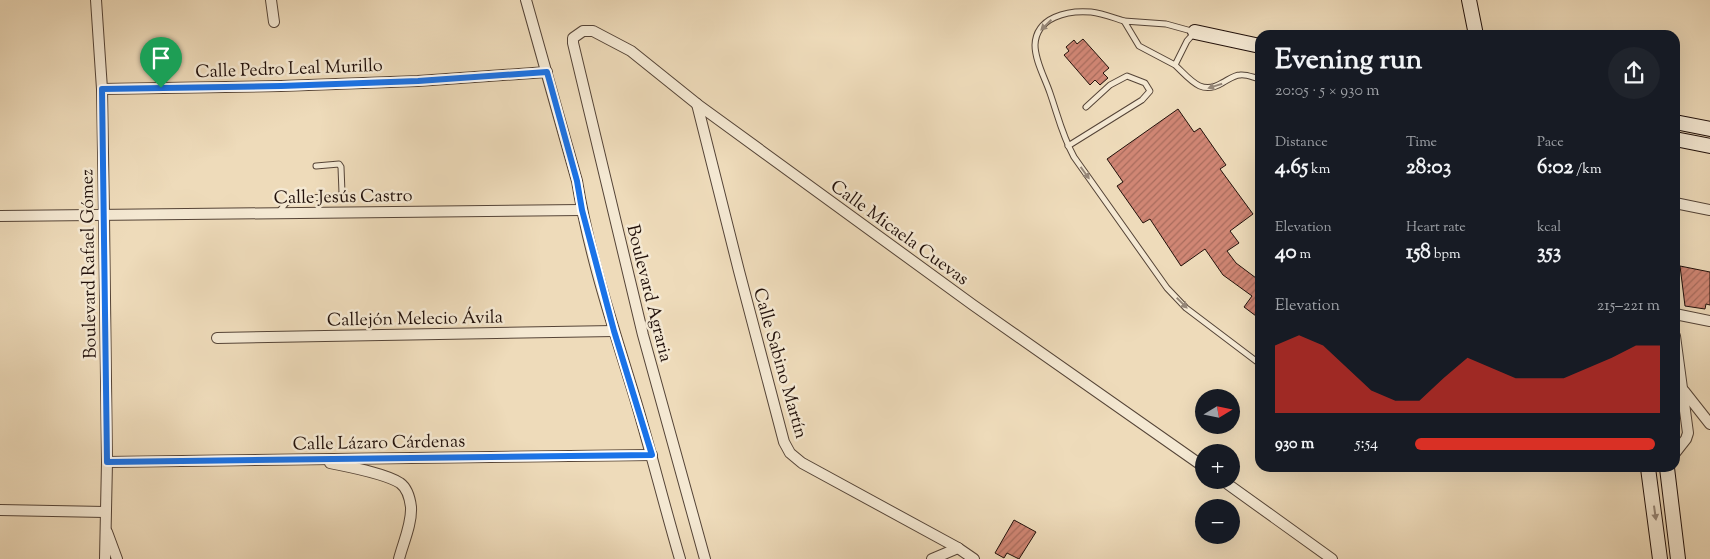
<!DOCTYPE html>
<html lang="en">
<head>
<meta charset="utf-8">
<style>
  :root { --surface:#171b24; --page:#20242c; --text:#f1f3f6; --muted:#9ea1a6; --accent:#d93025 }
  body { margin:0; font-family:"Sorts Mill Goudy",serif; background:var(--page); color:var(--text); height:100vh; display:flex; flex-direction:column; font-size:19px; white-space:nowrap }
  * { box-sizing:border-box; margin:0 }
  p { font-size:16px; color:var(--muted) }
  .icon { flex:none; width:28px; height:28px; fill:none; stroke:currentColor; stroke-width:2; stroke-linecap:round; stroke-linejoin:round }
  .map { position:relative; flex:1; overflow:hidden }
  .drawer { position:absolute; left:1255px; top:30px; width:425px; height:442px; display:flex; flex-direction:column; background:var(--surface); border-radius:15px; box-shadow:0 5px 20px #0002 }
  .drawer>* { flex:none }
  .needle { width:32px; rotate:80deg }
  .buttons { position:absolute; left:1195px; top:389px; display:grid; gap:10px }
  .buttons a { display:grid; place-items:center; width:45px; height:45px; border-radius:50%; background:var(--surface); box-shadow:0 5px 20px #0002; font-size:25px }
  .pin { position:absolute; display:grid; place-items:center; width:42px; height:42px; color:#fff; margin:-51px -21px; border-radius:50% 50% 50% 0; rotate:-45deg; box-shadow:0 0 5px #0007 }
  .pin .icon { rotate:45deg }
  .round { display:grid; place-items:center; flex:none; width:52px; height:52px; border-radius:26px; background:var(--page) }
  .summary { display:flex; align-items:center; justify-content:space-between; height:85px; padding:0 20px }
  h1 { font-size:28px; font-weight:700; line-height:38px }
  .stats { display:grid; grid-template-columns:repeat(3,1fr); gap:8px; height:85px; padding:5px 20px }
  .stats div { display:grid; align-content:center }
  .stats b { font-size:21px; font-weight:700 }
  .stats small { font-size:14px; font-weight:400 }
  .stats p { font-size:14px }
  .chart { height:140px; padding:10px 20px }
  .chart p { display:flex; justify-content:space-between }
  .chart svg { width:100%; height:90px; margin-top:5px; fill:var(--accent); opacity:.7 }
  ul { padding:0 20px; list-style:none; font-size:16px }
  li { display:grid; grid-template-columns:80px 60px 1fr; align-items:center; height:38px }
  li i { height:12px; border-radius:6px; background:var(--accent) }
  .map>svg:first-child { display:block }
  .building { fill:url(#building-hatch); stroke:#22110b }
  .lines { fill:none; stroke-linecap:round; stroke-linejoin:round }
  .lane-casing { stroke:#554437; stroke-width:7 }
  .street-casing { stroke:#554437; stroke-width:12 }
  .secondary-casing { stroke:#22110b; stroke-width:16 }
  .lane { stroke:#f4e8d2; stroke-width:5 }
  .street { stroke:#f4e8d2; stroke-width:10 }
  .secondary { stroke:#f4e8d2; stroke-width:14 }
  .oneway { fill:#968778 }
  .route-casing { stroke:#fff; stroke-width:10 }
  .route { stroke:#1a73e8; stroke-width:6 }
  .labels { text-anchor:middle; stroke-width:5; stroke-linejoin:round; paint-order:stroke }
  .street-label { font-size:18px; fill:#22110b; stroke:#f4e8d2 }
</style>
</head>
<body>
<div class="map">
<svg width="1710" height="559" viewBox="0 0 1710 559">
  <defs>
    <pattern id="building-hatch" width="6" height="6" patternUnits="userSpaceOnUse" patternTransform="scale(1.25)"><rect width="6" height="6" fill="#d08674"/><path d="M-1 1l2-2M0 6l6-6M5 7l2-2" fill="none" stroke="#a86c5d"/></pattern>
  </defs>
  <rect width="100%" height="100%" fill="#eedbba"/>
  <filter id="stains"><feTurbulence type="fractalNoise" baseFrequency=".004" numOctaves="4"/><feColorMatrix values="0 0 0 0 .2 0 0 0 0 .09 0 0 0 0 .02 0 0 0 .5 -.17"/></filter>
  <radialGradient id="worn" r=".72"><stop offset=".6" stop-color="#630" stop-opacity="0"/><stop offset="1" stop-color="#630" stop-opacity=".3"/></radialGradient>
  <g class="building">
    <polygon points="1083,39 1109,68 1103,73 1108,78 1100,85 1095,80 1090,85 1064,55 1069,51 1066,47 1074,40 1077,44"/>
    <polygon points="1178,109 1194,132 1200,128 1216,151 1226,165 1220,169 1253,214 1230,231 1239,243 1227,251 1236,263 1260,281 1260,319 1244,307 1252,296 1223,275 1205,249 1181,266 1150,219 1143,223 1117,186 1123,182 1107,159"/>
    <polygon points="1680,266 1710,272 1710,305 1706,304 1705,309 1685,306"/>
    <polygon points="1014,520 1036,532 1019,559 1007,553 1004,558 995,553"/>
  </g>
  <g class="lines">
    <g class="lane-casing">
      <g id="lane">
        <path d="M1124 21C1114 18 1102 13 1091 12 1068 10 1036 17 1035 45 1035 61 1045 78 1050 93 1058 116 1062 135 1074 157L1167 288 1186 308 1260 364"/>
        <path d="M1175 65 1139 46 1124 21 1166 24 1195 32 1187 41 1175 65C1190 79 1201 96 1222 83 1228 80 1234 75 1240 75 1247 74 1254 78 1260 79"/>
        <polyline points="1068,146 1142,100 1150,91 1145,83 1127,76 1110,85 1086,107"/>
        <polyline points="278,213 286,203 296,199 339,196 342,193 341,167 339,164 316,166"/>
      </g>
    </g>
    <g class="street-casing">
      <g id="street">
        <polyline points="96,0 102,89 104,216 107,462 105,559"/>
        <polyline points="271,0 274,22"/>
        <path d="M526 0 577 181C589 256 615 332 637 405 652 456 665 508 680 559"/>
        <polyline points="102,89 281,86 418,81 547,72"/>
        <polyline points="697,104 739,271 784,442 790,453 802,463 958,548 974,559"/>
        <polyline points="1675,203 1710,210"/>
        <polyline points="0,216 582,210"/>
        <polyline points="1675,314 1710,321"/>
        <polyline points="1675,336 1688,433 1686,439 1675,453"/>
        <polyline points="217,338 614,331"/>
        <polyline points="1684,391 1710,424"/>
        <polyline points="107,462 652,455"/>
        <path d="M330 463C349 467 384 473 400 483 407 488 410 499 411 507 412 524 403 543 399 559"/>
        <polyline points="1222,480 1332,559"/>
        <polyline points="0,510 105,512"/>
        <polyline points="107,532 117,559"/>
        <polyline points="705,559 643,335 573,43 573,38 583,31 593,31 631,51 697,104 973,305 1204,467"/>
        <polyline points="932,559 958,548"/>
      </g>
    </g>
    <g class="secondary-casing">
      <g id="secondary">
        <polyline points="1469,0 1476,35"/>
        <polyline points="1195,32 1260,46"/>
        <polyline points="1675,122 1710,129"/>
        <polyline points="1675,139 1710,146"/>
        <polyline points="1648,468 1660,559"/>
        <polyline points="1667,468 1678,559"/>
      </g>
    </g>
    <use href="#lane" class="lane"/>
    <use href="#street" class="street"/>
    <use href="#secondary" class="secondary"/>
  </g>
  <defs><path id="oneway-solid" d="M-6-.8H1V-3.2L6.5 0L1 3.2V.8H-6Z" transform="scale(1.25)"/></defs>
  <g class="oneway">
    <use href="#oneway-solid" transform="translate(1046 25) rotate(136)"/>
    <use href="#oneway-solid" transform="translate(1215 86) rotate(163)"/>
    <use href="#oneway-solid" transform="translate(1085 173) rotate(54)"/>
    <use href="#oneway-solid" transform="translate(1182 303) rotate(45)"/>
    <use href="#oneway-solid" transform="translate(1655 513) rotate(82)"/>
  </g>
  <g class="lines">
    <g class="route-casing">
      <polygon id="route" points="547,72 577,181 582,210 614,331 652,455 107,462 102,89 281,86 418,81"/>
    </g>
    <use href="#route" class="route"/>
  </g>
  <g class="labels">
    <g class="street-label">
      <text transform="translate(289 68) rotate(-2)" y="6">Calle Pedro Leal Murillo</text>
      <text transform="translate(343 196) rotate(-1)" y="6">Calle Jesús Castro</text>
      <text transform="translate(900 232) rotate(36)" y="6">Calle Micaela Cuevas</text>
      <text transform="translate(88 264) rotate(-91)" y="6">Boulevard Rafael Gómez</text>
      <text transform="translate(650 293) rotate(76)" y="6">Boulevard Agraria</text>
      <text transform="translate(415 318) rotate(-1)" y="6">Callejón Melecio Ávila</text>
      <text transform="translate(781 363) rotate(74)" y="6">Calle Sabino Martín</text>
      <text transform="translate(379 442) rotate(-1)" y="6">Calle Lázaro Cárdenas</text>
    </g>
  </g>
  <rect width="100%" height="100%" filter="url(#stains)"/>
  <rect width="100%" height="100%" fill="url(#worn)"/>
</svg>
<div class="buttons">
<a><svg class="needle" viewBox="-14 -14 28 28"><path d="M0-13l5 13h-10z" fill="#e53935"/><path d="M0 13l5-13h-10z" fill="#9ea1a6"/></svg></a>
<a>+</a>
<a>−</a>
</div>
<div class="pin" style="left:161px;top:88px;background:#1e9e55"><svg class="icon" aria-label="arrive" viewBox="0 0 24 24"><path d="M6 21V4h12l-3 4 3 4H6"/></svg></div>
<section class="drawer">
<div class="summary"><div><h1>Evening run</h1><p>20:05 · 5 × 930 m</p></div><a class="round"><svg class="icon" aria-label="share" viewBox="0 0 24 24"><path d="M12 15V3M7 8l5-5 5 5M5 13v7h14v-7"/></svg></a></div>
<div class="stats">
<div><p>Distance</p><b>4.65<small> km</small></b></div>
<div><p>Time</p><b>28:03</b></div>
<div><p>Pace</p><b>6:02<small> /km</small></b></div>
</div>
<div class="stats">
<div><p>Elevation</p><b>40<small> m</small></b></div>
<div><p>Heart rate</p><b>158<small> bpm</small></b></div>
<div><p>kcal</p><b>353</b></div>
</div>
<div class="chart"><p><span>Elevation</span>215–221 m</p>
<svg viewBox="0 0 160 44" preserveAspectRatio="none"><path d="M0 44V11L10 6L20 11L30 22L40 33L50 38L60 38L70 27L80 17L90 22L100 27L110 27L120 27L130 22L140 17L150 11L160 11V44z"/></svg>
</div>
<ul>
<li><b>930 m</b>5:54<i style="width:98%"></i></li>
</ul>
</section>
</div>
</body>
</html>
